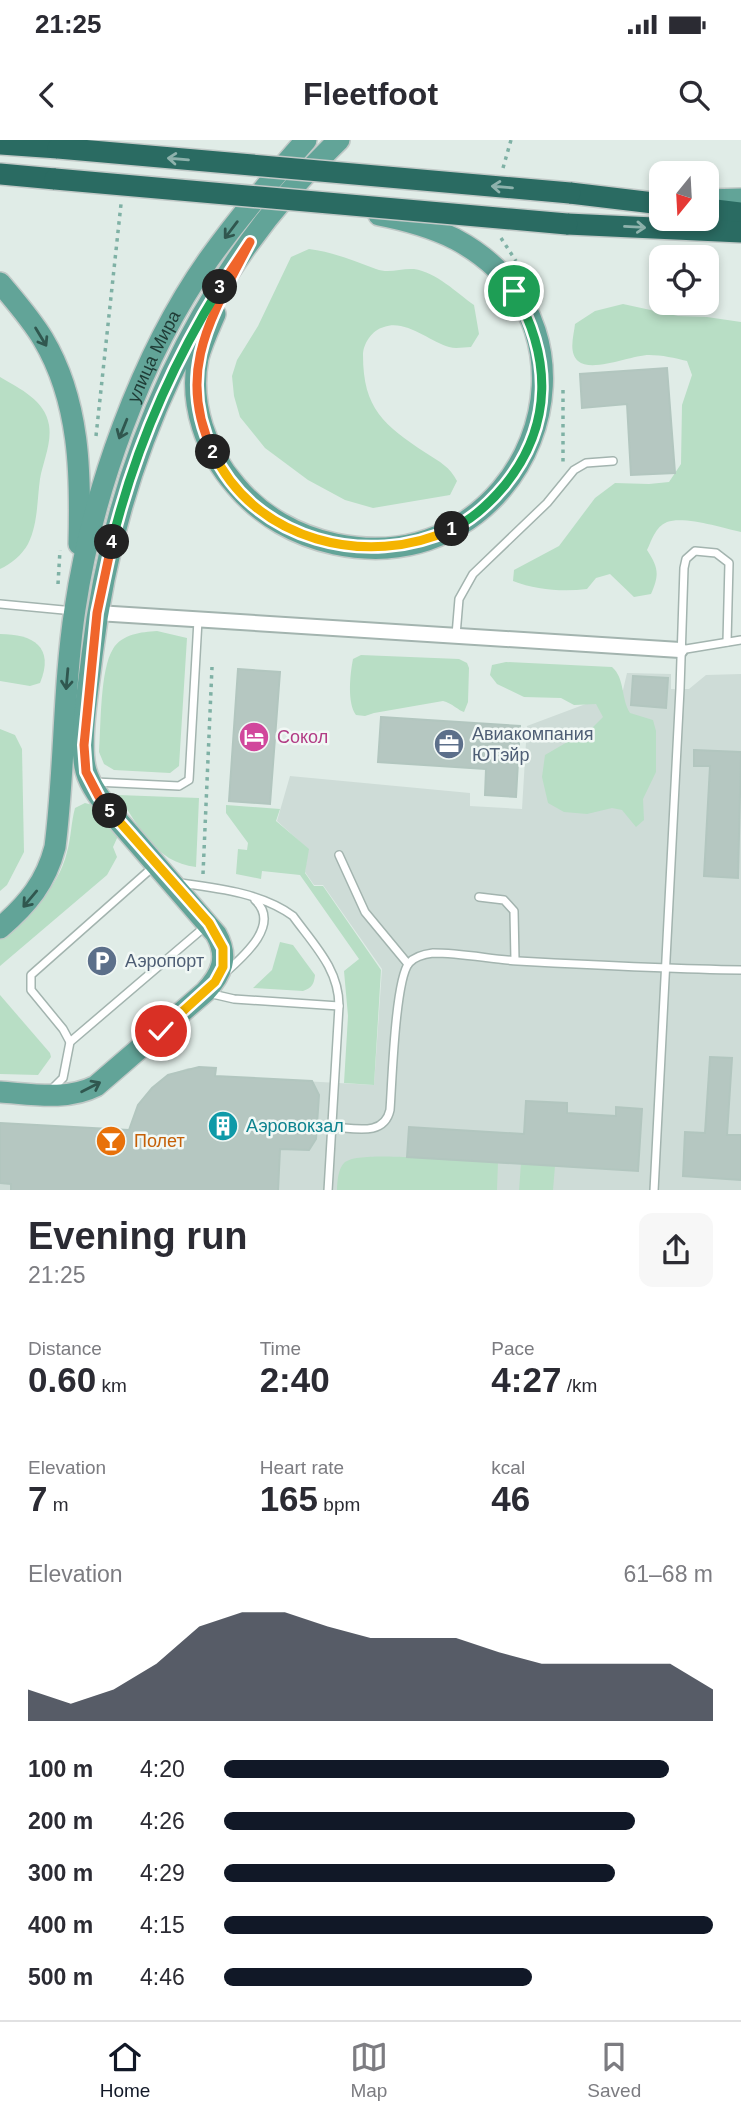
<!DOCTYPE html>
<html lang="en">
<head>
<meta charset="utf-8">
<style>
  :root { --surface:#fff; --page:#f7f7f7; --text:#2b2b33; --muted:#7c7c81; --line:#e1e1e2; --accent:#111827 }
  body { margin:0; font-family:Helvetica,sans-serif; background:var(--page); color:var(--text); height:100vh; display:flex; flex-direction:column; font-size:26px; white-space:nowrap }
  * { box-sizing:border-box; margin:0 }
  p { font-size:23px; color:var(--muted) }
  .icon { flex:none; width:38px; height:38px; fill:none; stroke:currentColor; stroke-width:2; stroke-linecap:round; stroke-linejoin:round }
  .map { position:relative; height:1050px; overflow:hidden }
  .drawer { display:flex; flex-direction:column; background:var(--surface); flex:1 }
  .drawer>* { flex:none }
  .needle { width:46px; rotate:198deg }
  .buttons { position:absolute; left:649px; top:21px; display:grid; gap:14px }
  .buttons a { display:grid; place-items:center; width:70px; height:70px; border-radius:14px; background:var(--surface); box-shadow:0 4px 10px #0003; font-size:35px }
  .pin { position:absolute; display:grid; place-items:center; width:60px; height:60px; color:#fff; margin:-30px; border:4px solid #fff; border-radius:50%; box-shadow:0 2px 7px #0007 }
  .km { position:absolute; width:35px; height:35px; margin:-18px; border-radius:50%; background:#222; color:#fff; font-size:19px; line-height:35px; text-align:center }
  .round { display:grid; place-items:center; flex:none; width:74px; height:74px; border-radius:14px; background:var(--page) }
  .overview { display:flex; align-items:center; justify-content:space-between; height:119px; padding:0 28px }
  h1 { font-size:38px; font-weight:700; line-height:52px }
  .figures { display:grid; grid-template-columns:repeat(3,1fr); gap:10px; height:119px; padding:7px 28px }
  .figures div { display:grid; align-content:center }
  .figures b { font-size:35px; font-weight:700 }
  .figures small { font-size:19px; font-weight:400 }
  .figures p { font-size:19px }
  .chart { height:196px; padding:14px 28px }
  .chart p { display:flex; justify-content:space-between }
  .chart svg { width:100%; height:126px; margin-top:7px; fill:var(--accent); opacity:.7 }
  ul { padding:0 28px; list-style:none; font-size:23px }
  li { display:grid; grid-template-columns:112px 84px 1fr; align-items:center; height:52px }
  li i { height:18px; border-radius:9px; background:var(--accent) }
  .status { display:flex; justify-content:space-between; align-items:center; height:49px; padding:0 35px; background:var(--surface); direction:ltr }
  .status svg { height:19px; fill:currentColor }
  header { display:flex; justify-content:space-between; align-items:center; height:91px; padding:0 28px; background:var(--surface); font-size:32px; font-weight:700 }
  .tab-bar { display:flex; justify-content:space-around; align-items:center; height:98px; border-top:2px solid var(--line); background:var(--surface); font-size:19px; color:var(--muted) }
  .tab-bar a { display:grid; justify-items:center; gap:4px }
  .tab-bar .current { color:var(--accent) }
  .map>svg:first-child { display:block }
  .built { fill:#cedcd7 }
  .green { fill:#b8dec5 }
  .building { fill:#b5c7c1; stroke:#b2c6bf; stroke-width:2 }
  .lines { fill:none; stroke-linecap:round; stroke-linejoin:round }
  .lane-casing { stroke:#a3b4af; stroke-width:10 }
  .street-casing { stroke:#a3b4af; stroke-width:18 }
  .primary-casing { stroke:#c1c9c7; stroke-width:24 }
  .highway-casing { stroke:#c1c9c7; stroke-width:24 }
  .path { stroke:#7fb1a5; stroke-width:3.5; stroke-dasharray:3.5 5; stroke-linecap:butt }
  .lane { stroke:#fff; stroke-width:7 }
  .street { stroke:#fff; stroke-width:14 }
  .primary { stroke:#62a498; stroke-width:21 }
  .highway { stroke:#2a6b62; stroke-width:21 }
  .highway-bridge-casing { stroke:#c1c9c7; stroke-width:24; stroke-linecap:butt }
  .highway-bridge { stroke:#2a6b62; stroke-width:21 }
  .oneway { stroke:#8eb2ac }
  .oneway2 { stroke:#30574f }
  .split-1-casing { stroke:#fff; stroke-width:14 }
  .split-2-casing { stroke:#fff; stroke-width:14 }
  .split-3-casing { stroke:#fff; stroke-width:14 }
  .split-4-casing { stroke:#fff; stroke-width:14 }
  .split-5-casing { stroke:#fff; stroke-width:14 }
  .split-6-casing { stroke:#fff; stroke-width:14 }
  .split-1 { stroke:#22a559; stroke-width:9 }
  .split-2 { stroke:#f5b400; stroke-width:9 }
  .split-3 { stroke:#f0652b; stroke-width:9 }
  .split-4 { stroke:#22a559; stroke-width:9 }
  .split-5 { stroke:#f0652b; stroke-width:9 }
  .split-6 { stroke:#f5b400; stroke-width:9 }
  .labels { text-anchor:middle; stroke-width:5; stroke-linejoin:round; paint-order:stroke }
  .street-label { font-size:18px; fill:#203d37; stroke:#f1f8f5 }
  .service-label { font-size:18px; fill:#4e5e75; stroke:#f1f8f5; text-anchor:start }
  .hotel-label { font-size:18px; fill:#b23c85; stroke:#f1f8f5; text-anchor:start }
  .culture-label { font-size:18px; fill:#0d838f; stroke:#f1f8f5; text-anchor:start }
  .food-label { font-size:18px; fill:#c56008; stroke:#f1f8f5; text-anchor:start }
</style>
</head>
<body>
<div class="status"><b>21:25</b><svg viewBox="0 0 49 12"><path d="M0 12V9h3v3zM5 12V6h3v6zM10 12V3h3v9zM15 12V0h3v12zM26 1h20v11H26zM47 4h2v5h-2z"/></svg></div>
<header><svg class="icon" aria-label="back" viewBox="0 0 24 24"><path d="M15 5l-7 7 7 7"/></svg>Fleetfoot<svg class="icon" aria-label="search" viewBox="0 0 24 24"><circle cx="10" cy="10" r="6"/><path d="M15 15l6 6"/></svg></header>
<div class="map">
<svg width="741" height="1051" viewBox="0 0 741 1051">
  <rect width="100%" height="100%" fill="#e0ece7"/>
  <polygon class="built" points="627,533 671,534 671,549 689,549 706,535 741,534 741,1050 0,1050 0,983 129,990 138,965 152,948 168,935 188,928 216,928 216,936 374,945 382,829 323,745 314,745 305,732 308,709 277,681 290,636 470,653 470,666 522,669 527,586 623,550"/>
  <g class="green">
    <path d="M309 109C333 112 354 121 376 129 389 134 401 128 414 129 436 132 457 153 474 165L479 194 471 207C464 207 456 209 449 207 430 202 406 179 384 187 372 190 363 204 363 215 363 269 384 285 426 313 440 322 450 327 457 341L450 355 373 368 345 360 308 340 265 308 240 277 234 256 232 236 237 220 258 186 291 117Z"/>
    <path d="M623 164 678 176 707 177 741 182V392C722 388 685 376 667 382 655 387 652 400 647 410 658 427 660 434 651 454L634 457 610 434 596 438 587 449C563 452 536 450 513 441L514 430 559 406 595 358 615 343 649 344 669 342 681 324 682 265 692 235 687 221C675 218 662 215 649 215 632 215 592 233 578 221 568 212 574 195 575 184L595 171Z"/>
    <path d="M0 237C20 249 45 260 49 285 52 303 43 322 40 339 37 360 38 384 28 404 22 415 11 424 0 429Z"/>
    <path d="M157 491 187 498 179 626 170 633 114 630 104 624 99 612C101 586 100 529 113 509 122 494 141 492 157 491Z"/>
    <path d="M0 494C33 494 55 507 40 543L30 546 0 541Z"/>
    <path d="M361 515 459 519 467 523 469 528 468 562 464 572C459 571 452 563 443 561L374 573 365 576 356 575C347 563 350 534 353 519Z"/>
    <path d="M506 522 612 527C625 538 621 559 630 573L653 580 656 591V632L643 659 644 680 636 687 622 670 612 668 587 674 564 672 548 663 542 637 545 615 593 587 603 577 596 564 574 565 561 558 524 557 497 544 490 535 492 525Z"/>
    <polygon points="0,589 15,595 22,609 24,712 7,745 0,751"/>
    <path d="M118 655 199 658 196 727C155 722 139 687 118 655Z"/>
    <path d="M85 663 93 665 118 696 113 707 117 717 107 735 0 826V798C28 774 58 750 67 712 71 698 71 683 75 668Z"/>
    <polygon points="226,665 280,669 276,681 309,709 305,733 314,746 323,746 381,830 374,945 344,943 348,876 344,831 359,819 300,735 262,731 261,739 236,734 238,709 247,710 248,703 226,673"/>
    <path d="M280 802 293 805 315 835C314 844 312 848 303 851L253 848 272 830Z"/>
    <polygon points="0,855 50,913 51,917 38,935 0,934"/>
    <path d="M407 1017 498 1022 497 1050 337 1051C337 1043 338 1029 344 1023 353 1014 394 1017 407 1017Z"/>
    <polygon points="521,1023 555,1026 553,1050 519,1051"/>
  </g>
  <g class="building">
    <polygon points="667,228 675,333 631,335 627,264 582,268 580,234"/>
    <polygon points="238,529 280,532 270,664 229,661"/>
    <polygon points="633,536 668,538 666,568 631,565"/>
    <polygon points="381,577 520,586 516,657 485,655 486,629 378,622"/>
    <polygon points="694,610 741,612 738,738 704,736 710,626 694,626"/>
    <polygon points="710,917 732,918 727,995 741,995 741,1040 683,1036 685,992 705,993"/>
    <polygon points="199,927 216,928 215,936 312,941 319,955 316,999 309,1010 280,1009 278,1051 11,1051 11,1044 0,1043 0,983 129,990 138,965 152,948 168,935"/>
    <polygon points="526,961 567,963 567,973 616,976 616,967 642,969 638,1031 407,1017 409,987 524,994"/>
  </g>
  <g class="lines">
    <g class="lane-casing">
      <g id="lane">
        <polyline points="0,464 74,471"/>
        <polyline points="456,495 459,459 473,434 547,363 574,330 586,323 613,321"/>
        <polyline points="680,510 741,500"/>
        <polyline points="95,642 179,646 189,640 198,480"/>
        <polyline points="339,715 365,772 408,824"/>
        <path d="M180 743C217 748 262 753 293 776 314 805 339 829 339 866L328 1051"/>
        <polyline points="479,757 504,760 514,771 515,820"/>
        <path d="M226 832C244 816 281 784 255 760"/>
        <polyline points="208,853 234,859 339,866"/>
        <polyline points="70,902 63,889 31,850 31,835 153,727"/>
        <polyline points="51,950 63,938 70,902 207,785"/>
        <path d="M332 987C354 988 384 997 390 970 392 944 395 840 409 823 415 816 425 814 433 813 461 813 490 819 518 821 592 825 666 829 741 830"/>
        <polyline points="654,1051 680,549 684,428 686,419 695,411 716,413 729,423 727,502"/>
      </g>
    </g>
    <g class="street-casing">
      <polyline id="street" points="97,473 680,510"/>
    </g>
    <g class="primary-casing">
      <g id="primary">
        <polyline points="707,60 741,59"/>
        <path d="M0 143C15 161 31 179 43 199 80 261 81 334 79 404"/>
        <path d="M215 174C209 188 202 203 198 218 189 264 206 312 236 346 261 376 297 396 335 404 525 444 626 190 455 99 431 87 405 80 379 75"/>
        <path id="s1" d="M0 788C28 764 46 742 55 707 65 628 63 547 75 469 92 353 141 215 209 119 239 77 272 39 306 0"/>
        <path d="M0 952C31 954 67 961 96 946L205 852C222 834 229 817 216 794L114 676C103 662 91 648 86 631 78 603 89 545 92 515 115 322 197 135 339 0"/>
      </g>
    </g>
    <g class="highway-casing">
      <g id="highway">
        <polyline points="0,4 58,8"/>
        <polyline points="0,34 55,39"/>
        <polyline points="570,53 662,64"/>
        <polyline points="707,69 741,73"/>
        <polyline points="567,84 741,92"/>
      </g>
    </g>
    <g class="path">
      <polyline points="503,28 511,0"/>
      <polyline points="501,98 516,121"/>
      <polyline points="563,250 563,323"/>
      <polyline points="96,296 121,64"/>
      <polyline points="58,444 60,410"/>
      <polyline points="203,734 212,527"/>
    </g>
    <use href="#lane" class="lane"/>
    <use href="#street" class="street"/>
    <use href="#primary" class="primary"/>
    <use href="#highway" class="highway"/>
    <g class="highway-bridge-casing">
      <g id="highway-bridge">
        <polyline points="58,8 570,53"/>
        <polyline points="55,39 567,84"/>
      </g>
    </g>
    <use href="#highway-bridge" class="highway-bridge"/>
  </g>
  <defs><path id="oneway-shaft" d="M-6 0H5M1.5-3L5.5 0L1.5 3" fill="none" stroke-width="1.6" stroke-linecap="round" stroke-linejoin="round" transform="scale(1.75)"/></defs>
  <g class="oneway">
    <use href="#oneway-shaft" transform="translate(178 19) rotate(-175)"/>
    <use href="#oneway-shaft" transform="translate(502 47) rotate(-175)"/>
    <use href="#oneway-shaft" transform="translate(635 87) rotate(3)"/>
  </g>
  <g class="oneway2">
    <use href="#oneway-shaft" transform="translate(231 90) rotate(127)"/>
    <use href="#oneway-shaft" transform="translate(41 197) rotate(59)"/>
    <use href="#oneway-shaft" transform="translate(123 289) rotate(112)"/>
    <use href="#oneway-shaft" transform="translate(67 539) rotate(95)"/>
    <use href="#oneway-shaft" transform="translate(30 759) rotate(130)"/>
    <use href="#oneway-shaft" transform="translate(91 947) rotate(-27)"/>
  </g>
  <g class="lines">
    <g class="split-1-casing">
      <path id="split-1" d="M452 389C473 379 490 363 505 345 554 284 551 216 514 151"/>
    </g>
    <g class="split-2-casing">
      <path id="split-2" d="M213 312C254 401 368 429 452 389"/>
    </g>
    <g class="split-3-casing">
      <path id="split-3" d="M213 312C174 231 213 174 250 102L220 147"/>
    </g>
    <g class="split-4-casing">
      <path id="split-4" d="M112 402C134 312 171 226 220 147"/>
    </g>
    <g class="split-5-casing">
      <polyline id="split-5" points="110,671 99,657 86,632 84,605 97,473 112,402"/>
    </g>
    <g class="split-6-casing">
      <polyline id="split-6" points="110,671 209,783 223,808 223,827 215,842 161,891"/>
    </g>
    <use href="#split-1" class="split-1"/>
    <use href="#split-2" class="split-2"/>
    <use href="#split-3" class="split-3"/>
    <use href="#split-4" class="split-4"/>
    <use href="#split-5" class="split-5"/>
    <use href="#split-6" class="split-6"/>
  </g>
  <defs>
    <g id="hotel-disc" transform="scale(1.575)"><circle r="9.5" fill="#d1479c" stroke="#f1f8f5"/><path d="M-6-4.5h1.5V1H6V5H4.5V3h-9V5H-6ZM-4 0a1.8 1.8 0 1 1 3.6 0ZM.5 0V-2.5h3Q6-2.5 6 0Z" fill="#fff"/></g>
    <g id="office-disc" transform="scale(1.575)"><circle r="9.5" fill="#5c6f8a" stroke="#f1f8f5"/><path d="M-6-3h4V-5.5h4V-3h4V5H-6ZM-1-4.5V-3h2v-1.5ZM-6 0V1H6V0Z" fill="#fff"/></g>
    <g id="parking-disc" transform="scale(1.575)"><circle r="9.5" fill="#5c6f8a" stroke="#f1f8f5"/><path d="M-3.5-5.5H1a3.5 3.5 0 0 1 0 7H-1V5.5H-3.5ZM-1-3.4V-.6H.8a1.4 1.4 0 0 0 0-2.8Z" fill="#fff"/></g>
    <g id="building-disc" transform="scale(1.575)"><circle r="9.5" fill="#0f9aa8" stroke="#f1f8f5"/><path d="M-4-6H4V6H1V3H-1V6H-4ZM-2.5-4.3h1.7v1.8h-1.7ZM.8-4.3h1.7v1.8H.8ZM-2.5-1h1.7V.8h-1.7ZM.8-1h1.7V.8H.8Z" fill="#fff"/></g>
    <g id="bar-disc" transform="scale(1.575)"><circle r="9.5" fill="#e8710a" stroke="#f1f8f5"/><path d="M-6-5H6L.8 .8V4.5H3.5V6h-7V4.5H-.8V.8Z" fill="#fff"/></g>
  </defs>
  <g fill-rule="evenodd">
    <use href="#hotel-disc" x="254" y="597"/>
    <use href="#office-disc" x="449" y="604"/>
    <use href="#parking-disc" x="102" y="821"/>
    <use href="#building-disc" x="223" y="986"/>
    <use href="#bar-disc" x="111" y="1001"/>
  </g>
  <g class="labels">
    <g class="street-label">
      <text dy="6" stroke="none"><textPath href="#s1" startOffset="604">улица Мира</textPath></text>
    </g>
    <g class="service-label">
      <text x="472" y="600">Авиакомпания<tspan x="472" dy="21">ЮТэйр</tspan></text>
      <text x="125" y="827">Аэропорт</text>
    </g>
    <g class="hotel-label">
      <text x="277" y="603">Сокол</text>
    </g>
    <g class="culture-label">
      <text x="246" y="992">Аэровокзал</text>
    </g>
    <g class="food-label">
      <text x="134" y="1007">Полет</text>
    </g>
  </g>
</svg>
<div class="buttons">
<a><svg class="needle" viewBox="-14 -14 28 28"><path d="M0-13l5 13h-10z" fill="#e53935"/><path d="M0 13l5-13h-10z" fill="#7c7c81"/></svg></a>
<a><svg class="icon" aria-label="locate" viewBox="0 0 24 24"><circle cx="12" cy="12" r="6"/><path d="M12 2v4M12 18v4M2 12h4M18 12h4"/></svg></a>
</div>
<div class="pin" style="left:514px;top:151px;background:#1e9e55"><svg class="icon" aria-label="arrive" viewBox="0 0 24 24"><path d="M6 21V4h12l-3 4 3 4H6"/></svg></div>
<div class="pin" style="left:161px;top:891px;background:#d93025"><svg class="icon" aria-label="check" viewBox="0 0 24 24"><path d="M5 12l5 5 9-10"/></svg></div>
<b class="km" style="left:452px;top:389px">1</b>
<b class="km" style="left:213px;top:312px">2</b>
<b class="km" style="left:220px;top:147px">3</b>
<b class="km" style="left:112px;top:402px">4</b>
<b class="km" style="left:110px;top:671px">5</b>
</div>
<section class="drawer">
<div class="overview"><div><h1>Evening run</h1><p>21:25</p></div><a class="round"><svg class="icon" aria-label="share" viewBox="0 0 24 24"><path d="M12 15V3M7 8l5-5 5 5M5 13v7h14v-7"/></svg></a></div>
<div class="figures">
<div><p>Distance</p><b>0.60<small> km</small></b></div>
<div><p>Time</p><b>2:40</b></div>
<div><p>Pace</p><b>4:27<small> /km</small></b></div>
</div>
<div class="figures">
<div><p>Elevation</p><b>7<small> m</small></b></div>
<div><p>Heart rate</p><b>165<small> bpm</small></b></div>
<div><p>kcal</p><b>46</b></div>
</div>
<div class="chart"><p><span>Elevation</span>61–68 m</p>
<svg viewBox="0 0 160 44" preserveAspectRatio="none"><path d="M0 44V33L10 38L20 33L30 24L40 11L50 6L60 6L70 11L80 15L90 15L100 15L110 20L120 24L130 24L140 24L150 24L160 33V44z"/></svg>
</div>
<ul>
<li><b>100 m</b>4:20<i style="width:91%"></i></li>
<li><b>200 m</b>4:26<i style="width:84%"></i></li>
<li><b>300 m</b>4:29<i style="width:80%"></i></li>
<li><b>400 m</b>4:15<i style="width:100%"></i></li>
<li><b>500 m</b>4:46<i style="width:63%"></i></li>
</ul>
</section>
<nav class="tab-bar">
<a class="current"><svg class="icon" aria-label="home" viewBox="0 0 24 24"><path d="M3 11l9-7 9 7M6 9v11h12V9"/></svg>Home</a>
<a><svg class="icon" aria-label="map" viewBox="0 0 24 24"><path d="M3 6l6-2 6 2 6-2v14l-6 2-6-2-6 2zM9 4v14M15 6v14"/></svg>Map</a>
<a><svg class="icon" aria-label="saved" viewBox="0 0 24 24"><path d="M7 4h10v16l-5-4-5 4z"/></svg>Saved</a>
</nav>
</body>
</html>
